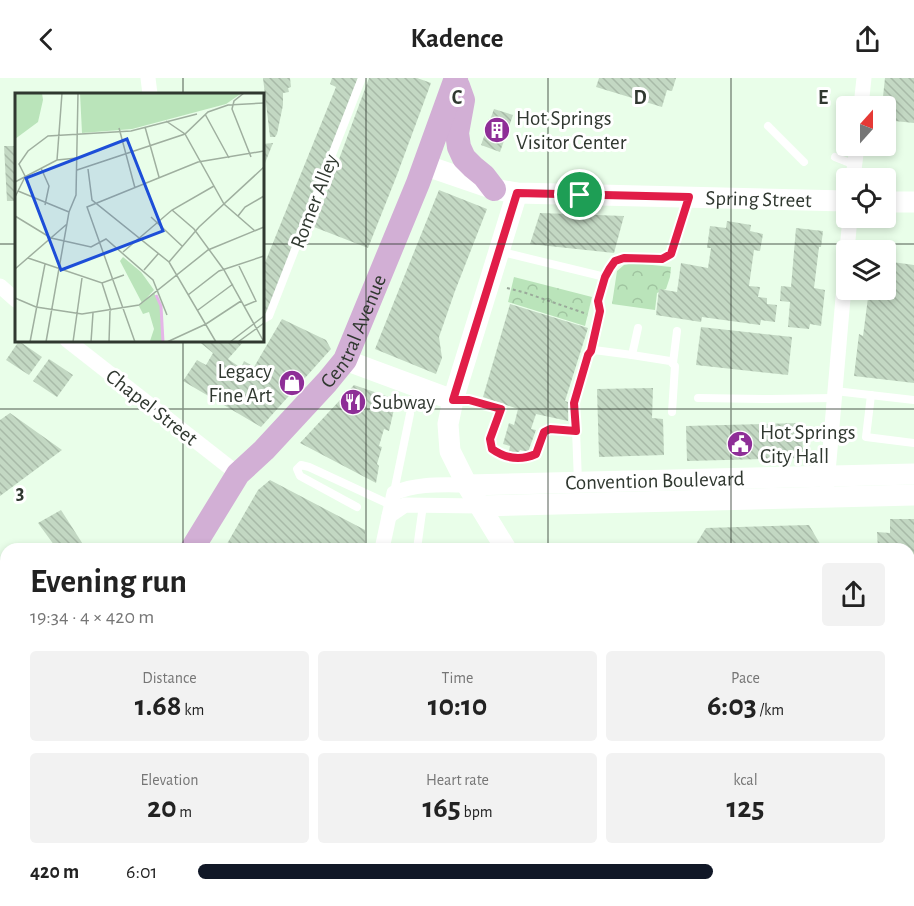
<!DOCTYPE html>
<html lang="en">
<head>
<meta charset="utf-8">
<style>
  :root { --surface:#fff; --page:#f2f2f2; --text:#222; --muted:#767676; --accent:#111827 }
  body { margin:0; font-family:"Alegreya Sans",sans-serif; background:var(--page); color:var(--text); height:100vh; display:flex; flex-direction:column; font-size:22px; white-space:nowrap }
  * { box-sizing:border-box; margin:0 }
  p { font-size:20px; color:var(--muted) }
  .icon { flex:none; width:33px; height:33px; fill:none; stroke:currentColor; stroke-width:2; stroke-linecap:round; stroke-linejoin:round }
  .map { position:relative; flex:1; overflow:hidden }
  .details { position:absolute; left:0px; top:465px; width:915px; height:363px; display:flex; flex-direction:column; background:var(--surface); border-radius:18px 18px 0 0; box-shadow:0 3px 9px #0003 }
  .details>* { flex:none }
  .needle { width:39px; rotate:21deg }
  .tools { position:absolute; left:836px; top:18px; display:grid; gap:12px }
  .tools a { display:grid; place-items:center; width:60px; height:60px; border-radius:6px; background:var(--surface); box-shadow:0 3px 9px #0003; font-size:30px }
  .pin { position:absolute; display:grid; place-items:center; width:51px; height:51px; color:#fff; margin:-26px; border:3px solid #fff; border-radius:50%; box-shadow:0 2px 6px #0007 }
  .round { display:grid; place-items:center; flex:none; width:63px; height:63px; border-radius:6px; background:var(--page) }
  .summary { display:flex; align-items:center; justify-content:space-between; height:102px; padding:0 30px }
  h1 { font-size:33px; font-weight:700; line-height:45px }
  .figures { display:grid; grid-template-columns:repeat(3,1fr); gap:9px; height:102px; padding:6px 30px }
  .figures div { display:grid; align-content:center; border-radius:6px; background:var(--page); text-align:center }
  .figures b { font-size:30px; font-weight:700 }
  .figures small { font-size:16px; font-weight:400 }
  .figures p { font-size:16px }
  ul { padding:0 30px; list-style:none; font-size:20px }
  li { display:grid; grid-template-columns:96px 72px 1fr; align-items:center; height:45px }
  li i { height:15px; border-radius:8px; background:var(--accent) }
  header { display:flex; justify-content:space-between; align-items:center; height:78px; padding:0 30px; background:var(--surface); font-size:27px; font-weight:700 }
  .map>svg:first-child { display:block }
  .park { fill:url(#park-crowns) }
  .building { fill:url(#building-back-hatch) }
  .lines { fill:none; stroke-linecap:round; stroke-linejoin:round }
  .path { stroke:#9aa99a; stroke-width:2; stroke-dasharray:3 3; stroke-linecap:butt }
  .lane { stroke:#fff; stroke-width:8 }
  .street { stroke:#fff; stroke-width:15 }
  .secondary { stroke:#fff; stroke-width:21 }
  .primary { stroke:#d2afd5; stroke-width:24 }
  .route-casing { stroke:#fff; stroke-width:12 }
  .route { stroke:#e11d48; stroke-width:8 }
  .grid { fill:none; stroke:#303830; stroke-width:1.5; stroke-opacity:0.55 }
  .labels { text-anchor:middle; stroke-width:6; stroke-linejoin:round; paint-order:stroke }
  .poi-label { font-size:21px; fill:#303830; stroke:#fff; text-anchor:start }
  .street-label { font-size:21px; fill:#303830; stroke:#fff }
  .inset-river { fill:none; stroke:#e5b5e8; stroke-width:3 }
  .inset-road { fill:none; stroke:#9faf9f; stroke-width:1.5 }
  .view { fill:#1d4ed8; fill-opacity:0.15; stroke:#1d4ed8; stroke-width:3 }
  .inset-edge { fill:none; stroke:#303830; stroke-width:3 }
  .grid-label { font-size:20px; text-anchor:middle; font-weight:bold; fill:#303830; stroke:#fff; stroke-width:6; stroke-linejoin:round; paint-order:stroke }
</style>
</head>
<body>
<header><svg class="icon" aria-label="back" viewBox="0 0 24 24"><path d="M15 5l-7 7 7 7"/></svg>Kadence<svg class="icon" aria-label="share" viewBox="0 0 24 24"><path d="M12 15V3M7 8l5-5 5 5M5 13v7h14v-7"/></svg></header>
<div class="map">
<svg width="914" height="828" viewBox="0 0 914 828">
  <defs>
    <pattern id="park-crowns" width="20" height="18" patternUnits="userSpaceOnUse" patternTransform="scale(1.5)"><rect width="20" height="18" fill="#bae4ba"/><path d="M2 6a3 3 0 1 1 6 0M12 15a3 3 0 1 1 6 0" fill="none" stroke="#a0c4a0"/></pattern>
    <pattern id="building-back-hatch" width="6" height="6" patternUnits="userSpaceOnUse" patternTransform="scale(1.5)"><rect width="6" height="6" fill="#c3d8c3"/><path d="M-1 5l2 2M0 0l6 6M5-1l2 2" fill="none" stroke="#a8baa8"/></pattern>
  </defs>
  <rect width="100%" height="100%" fill="#e9fee9"/>
  <g class="park">
    <polygon points="633,185 671,189 670,199 666,211 657,215 655,232 612,226 617,193 624,187"/>
    <polygon points="514,199 592,219 585,248 508,224"/>
  </g>
  <g class="building">
    <polygon points="263,0 290,0 291,9 288,10 289,14 283,15 283,27 277,56 275,59 270,59"/>
    <polygon points="332,0 358,0 267,236 262,240 262,192 336,9 330,6"/>
    <polygon points="369,0 417,0 431,5 397,97 368,170 314,149"/>
    <polygon points="599,0 676,0 672,13 667,12 662,29 596,9"/>
    <polygon points="885,0 914,0 914,45 885,42 885,28 882,28"/>
    <polygon points="494,31 513,37 500,74 481,67"/>
    <polygon points="273,65 265,85 262,85 262,66"/>
    <polygon points="4,68 16,68 16,123 7,123"/>
    <polygon points="439,112 487,131 455,213 439,259 442,280 436,296 375,271"/>
    <polygon points="540,135 624,138 614,175 530,166"/>
    <polygon points="727,143 751,147 750,153 763,156 760,173 754,172 749,208 760,209 758,219 767,220 767,226 777,227 775,244 761,242 760,247 702,239 701,244 656,237 659,211 677,214 681,185 708,190 711,170 707,170 710,148 726,150"/>
    <polygon points="796,150 823,153 821,169 819,169 814,210 825,212 821,248 810,246 809,251 788,249 790,224 780,223 781,208 791,209"/>
    <polygon points="885,183 914,187 914,305 854,298 859,256 863,258 869,212 885,212"/>
    <polygon points="510,226 588,250 565,323 568,324 568,343 536,336 531,351 536,352 528,374 520,372 518,376 509,373 510,368 503,366 509,345 514,347 518,331 483,319"/>
    <polygon points="282,241 326,262 331,271 261,349 183,303 197,282 206,287 213,275 197,262 245,262 228,281 241,290 244,283 254,289"/>
    <polygon points="701,249 792,259 788,297 696,287"/>
    <polygon points="19,263 42,279 29,297 6,282"/>
    <polygon points="49,281 73,297 57,319 33,303"/>
    <polygon points="354,307 392,320 395,327 389,353 384,351 379,368 382,369 377,386 379,388 376,405 300,365"/>
    <polygon points="653,310 652,340 663,341 664,377 599,379 597,311"/>
    <polygon points="10,335 62,372 0,418 0,342"/>
    <polygon points="802,345 803,380 687,383 686,348"/>
    <polygon points="270,402 365,452 365,471 353,471 342,465 337,471 224,471 258,412"/>
    <polygon points="61,432 86,471 57,471 38,445"/>
    <polygon points="890,441 914,441 914,627 909,627 909,471 878,471 877,454 890,455"/>
    <polygon points="809,447 823,471 693,471 706,450"/>
    <polygon points="6,483 6,514 0,504 0,484"/>
    <polygon points="60,822 96,822 101,828 59,828 61,823"/>
    <polygon points="403,822 439,822 425,828 403,828"/>
    <polygon points="535,822 629,822 629,823 611,828 539,828"/>
    <polygon points="750,822 901,822 905,828 744,828 742,825"/>
  </g>
  <g class="lines">
    <polyline class="path" points="507,210 526,215 587,236"/>
    <g class="lane">
      <polyline points="768,48 804,84"/>
      <polyline points="835,79 855,87"/>
      <polyline points="502,174 605,199"/>
      <polyline points="262,242 269,238 362,0"/>
      <polyline points="638,250 632,277 670,283 675,288 672,334"/>
      <polyline points="591,273 600,233 599,223 605,199 610,190 615,183 624,180 662,181 671,176 688,121"/>
      <polyline points="673,285 677,253"/>
      <polyline points="835,313 914,322"/>
      <polyline points="871,317 866,359 914,365"/>
      <polyline points="698,320 770,321 834,320"/>
      <path d="M454 322H469L501 331 490 361 492 371C506 381 520 383 536 376L544 354 550 351 576 353"/>
      <polyline points="578,404 575,325 588,277 591,273 594,272 632,277"/>
      <polyline points="394,414 410,336"/>
      <polyline points="357,429 300,398 297,391 301,387 309,389 391,427"/>
      <polyline points="417,471 423,427"/>
      <polyline points="0,643 6,645"/>
      <polyline points="229,822 244,828"/>
      <polyline points="143,826 147,822"/>
      <polyline points="351,828 352,822"/>
    </g>
    <g class="street">
      <polyline points="148,0 150,16"/>
      <polyline points="861,28 864,0"/>
      <polyline points="853,100 857,68"/>
      <polyline points="847,172 850,140"/>
      <polyline points="0,208 16,222"/>
      <polyline points="67,262 238,396"/>
      <polyline points="827,406 846,185"/>
      <polyline points="389,438 405,427 480,428"/>
      <path d="M382 471 394 415C418 405 442 407 467 407"/>
      <polyline points="0,525 6,533"/>
      <polyline points="909,740 914,738"/>
      <polyline points="909,805 914,814"/>
      <polyline points="386,822 386,828"/>
      <polyline points="495,822 498,828"/>
      <polyline points="670,828 686,822"/>
    </g>
    <g class="secondary">
      <path id="s1" d="M424 87 494 111 517 115 846 123"/>
      <polyline points="885,124 914,124"/>
      <polyline points="345,282 453,322"/>
      <path id="s2" d="M467 407 914 396"/>
      <polyline points="480,428 914,417"/>
      <polyline points="506,471 467,407 450,373 448,346 453,322 517,115"/>
      <polyline points="0,552 6,548"/>
      <polyline points="714,822 718,828"/>
    </g>
    <g class="primary">
      <polyline points="458,8 463,22 457,55 459,69 464,80 473,89 484,98 494,111"/>
      <path id="s3" d="M192 471 238 396 264 372 327 304 345 282 418 105 456 0"/>
      <polyline points="0,786 6,777"/>
    </g>
  </g>
  <g class="lines">
    <g class="route-casing">
      <path id="route" d="M517 115 689 119 671 176 662 181 624 180 615 183 610 190 605 199 598 223 600 233 591 273 588 277 574 325 576 353 550 351 544 354 536 376C520 383 506 381 492 371L490 361 501 331 469 322H453Z"/>
    </g>
    <use href="#route" class="route"/>
  </g>
  <path class="grid" d="M183 0V16M366 0V471M548 0V471M731 0V471M0 166H16M262 166H914M183 262V471M0 331H914M0 497H6M909 497H914M0 662H6M909 662H914M183 822V828M366 822V828M548 822V828M731 822V828"/>
  <defs>
    <g id="building-disc" transform="scale(1.35)"><circle r="9.5" fill="#8e2e97" stroke="#fff"/><path d="M-4-6H4V6H1V3H-1V6H-4ZM-2.5-4.3h1.7v1.8h-1.7ZM.8-4.3h1.7v1.8H.8ZM-2.5-1h1.7V.8h-1.7ZM.8-1h1.7V.8H.8Z" fill="#fff"/></g>
    <g id="shop-disc" transform="scale(1.35)"><circle r="9.5" fill="#8e2e97" stroke="#fff"/><path d="M-5-2.5h2.3a2.7 3.5 0 0 1 5.4 0H5L5.5 6h-11ZM-1.5-2.5h3a1.5 2.3 0 0 0-3 0Z" fill="#fff"/></g>
    <g id="restaurant-disc" transform="scale(1.35)"><circle r="9.5" fill="#8e2e97" stroke="#fff"/><path d="M-5-6h1v4h1v-4h1v4h1v-4h1v5L-1.5 .5V6h-2V.5L-5-1ZM5-6V6H3V1.5H1.5Q1.5-4 5-6Z" fill="#fff"/></g>
    <g id="civic-disc" transform="scale(1.35)"><circle r="9.5" fill="#8e2e97" stroke="#fff"/><path d="M-.6-6.5H3V-4.5H.6V-3L4-1V1h2V6H-6V1h2V-1L-.6-3ZM-1.2 2.5V6h2.4V2.5Z" fill="#fff"/></g>
  </defs>
  <g fill-rule="evenodd">
    <use href="#building-disc" x="497" y="52"/>
    <use href="#shop-disc" x="292" y="305"/>
    <use href="#restaurant-disc" x="353" y="324"/>
    <use href="#civic-disc" x="740" y="366"/>
  </g>
  <g class="labels">
    <g class="poi-label">
      <text x="516" y="47">Hot Springs<tspan x="516" dy="24">Visitor Center</tspan></text>
      <text x="272" y="300" text-anchor="end">Legacy<tspan x="272" dy="24">Fine Art</tspan></text>
      <text x="372" y="331">Subway</text>
      <text x="760" y="361">Hot Springs<tspan x="760" dy="24">City Hall</tspan></text>
    </g>
    <g class="street-label">
      <text dy="7" stroke="none"><textPath href="#s1" startOffset="339">Spring Street</textPath></text>
      <text transform="translate(314 123) rotate(-69)" y="7">Romer Alley</text>
      <text dy="7" stroke="none"><textPath href="#s3" startOffset="274">Central Avenue</textPath></text>
      <text transform="translate(152 329) rotate(38)" y="7">Chapel Street</text>
      <text dy="7" stroke="none"><textPath href="#s2" startOffset="188">Convention Boulevard</textPath></text>
    </g>
  </g>
  <g transform="translate(15 15)">
    <rect width="249" height="249" fill="#e9fee9"/>
    <path d="M0 0H27L28 7 23 29 0 46ZM65 0H227L211 11 117 36 67 40ZM108 164 126 179 139 197 127 210 105 168ZM139 200 146 213 148 249 135 248 139 236 134 219 128 221 124 213Z" fill="#bae4ba"/>
    <path class="inset-river" d="M141 202 146 213 148 249"/>
    <path class="inset-road" d="M229 0 219 8 217 16 236 64M190 21 214 65M151 28 170 41 209 111 240 138M130 34 144 84M104 35 120 95M42 67 47 0M26 75 34 93 30 112M73 76 77 107 154 169 201 249M62 77 170 41 193 19 213 12 249 10M10 83 4 71 13 58 33 43 116 38 182 21M0 89 42 67 62 65M3 98 54 119M0 104 10 84M157 117 179 136 209 177 249 249M0 123 36 145 76 154 91 146 138 187 152 222M223 123 230 114 249 103M136 124 167 153M108 159 157 117 199 93M13 165 87 190 109 182M154 169 184 134 249 74M224 173 241 208 229 213M0 176 52 131M129 177 143 161M87 190 96 218M173 202 204 178 249 163M0 205 21 214 67 221 124 212 193 157 249 134M183 217 218 191M15 249 30 171M31 249 54 119 61 102 63 0M58 249 67 185M76 249 78 220M94 249 95 218M120 249 72 114 183 69 249 58M152 249 191 231 226 208M215 249 249 223M223 249 249 230"/>
    <path class="view" d="M112 46 148 138 46 177 11 85Z"/>
    <rect width="249" height="249" class="inset-edge"/>
  </g>
  <g class="grid-label">
    <text x="457" y="26">C</text>
    <text x="640" y="26">D</text>
    <text x="823" y="26">E</text>
    <text x="20" y="421">3</text>
  </g>
</svg>
<div class="tools">
<a><svg class="needle" viewBox="-14 -14 28 28"><path d="M0-13l5 13h-10z" fill="#e53935"/><path d="M0 13l5-13h-10z" fill="#767676"/></svg></a>
<a><svg class="icon" aria-label="locate" viewBox="0 0 24 24"><circle cx="12" cy="12" r="6"/><path d="M12 2v4M12 18v4M2 12h4M18 12h4"/></svg></a>
<a><svg class="icon" aria-label="layers" viewBox="0 0 24 24"><path d="M12 4l9 5-9 5-9-5zM3 14l9 5 9-5"/></svg></a>
</div>
<div class="pin" style="left:580px;top:117px;background:#1e9e55"><svg class="icon" aria-label="arrive" viewBox="0 0 24 24"><path d="M6 21V4h12l-3 4 3 4H6"/></svg></div>
<section class="details">
<div class="summary"><div><h1>Evening run</h1><p>19:34 · 4 × 420 m</p></div><a class="round"><svg class="icon" aria-label="share" viewBox="0 0 24 24"><path d="M12 15V3M7 8l5-5 5 5M5 13v7h14v-7"/></svg></a></div>
<div class="figures">
<div><p>Distance</p><b>1.68<small> km</small></b></div>
<div><p>Time</p><b>10:10</b></div>
<div><p>Pace</p><b>6:03<small> /km</small></b></div>
</div>
<div class="figures">
<div><p>Elevation</p><b>20<small> m</small></b></div>
<div><p>Heart rate</p><b>165<small> bpm</small></b></div>
<div><p>kcal</p><b>125</b></div>
</div>
<ul>
<li><b>420 m</b>6:01<i style="width:75%"></i></li>
</ul>
</section>
</div>
</body>
</html>
